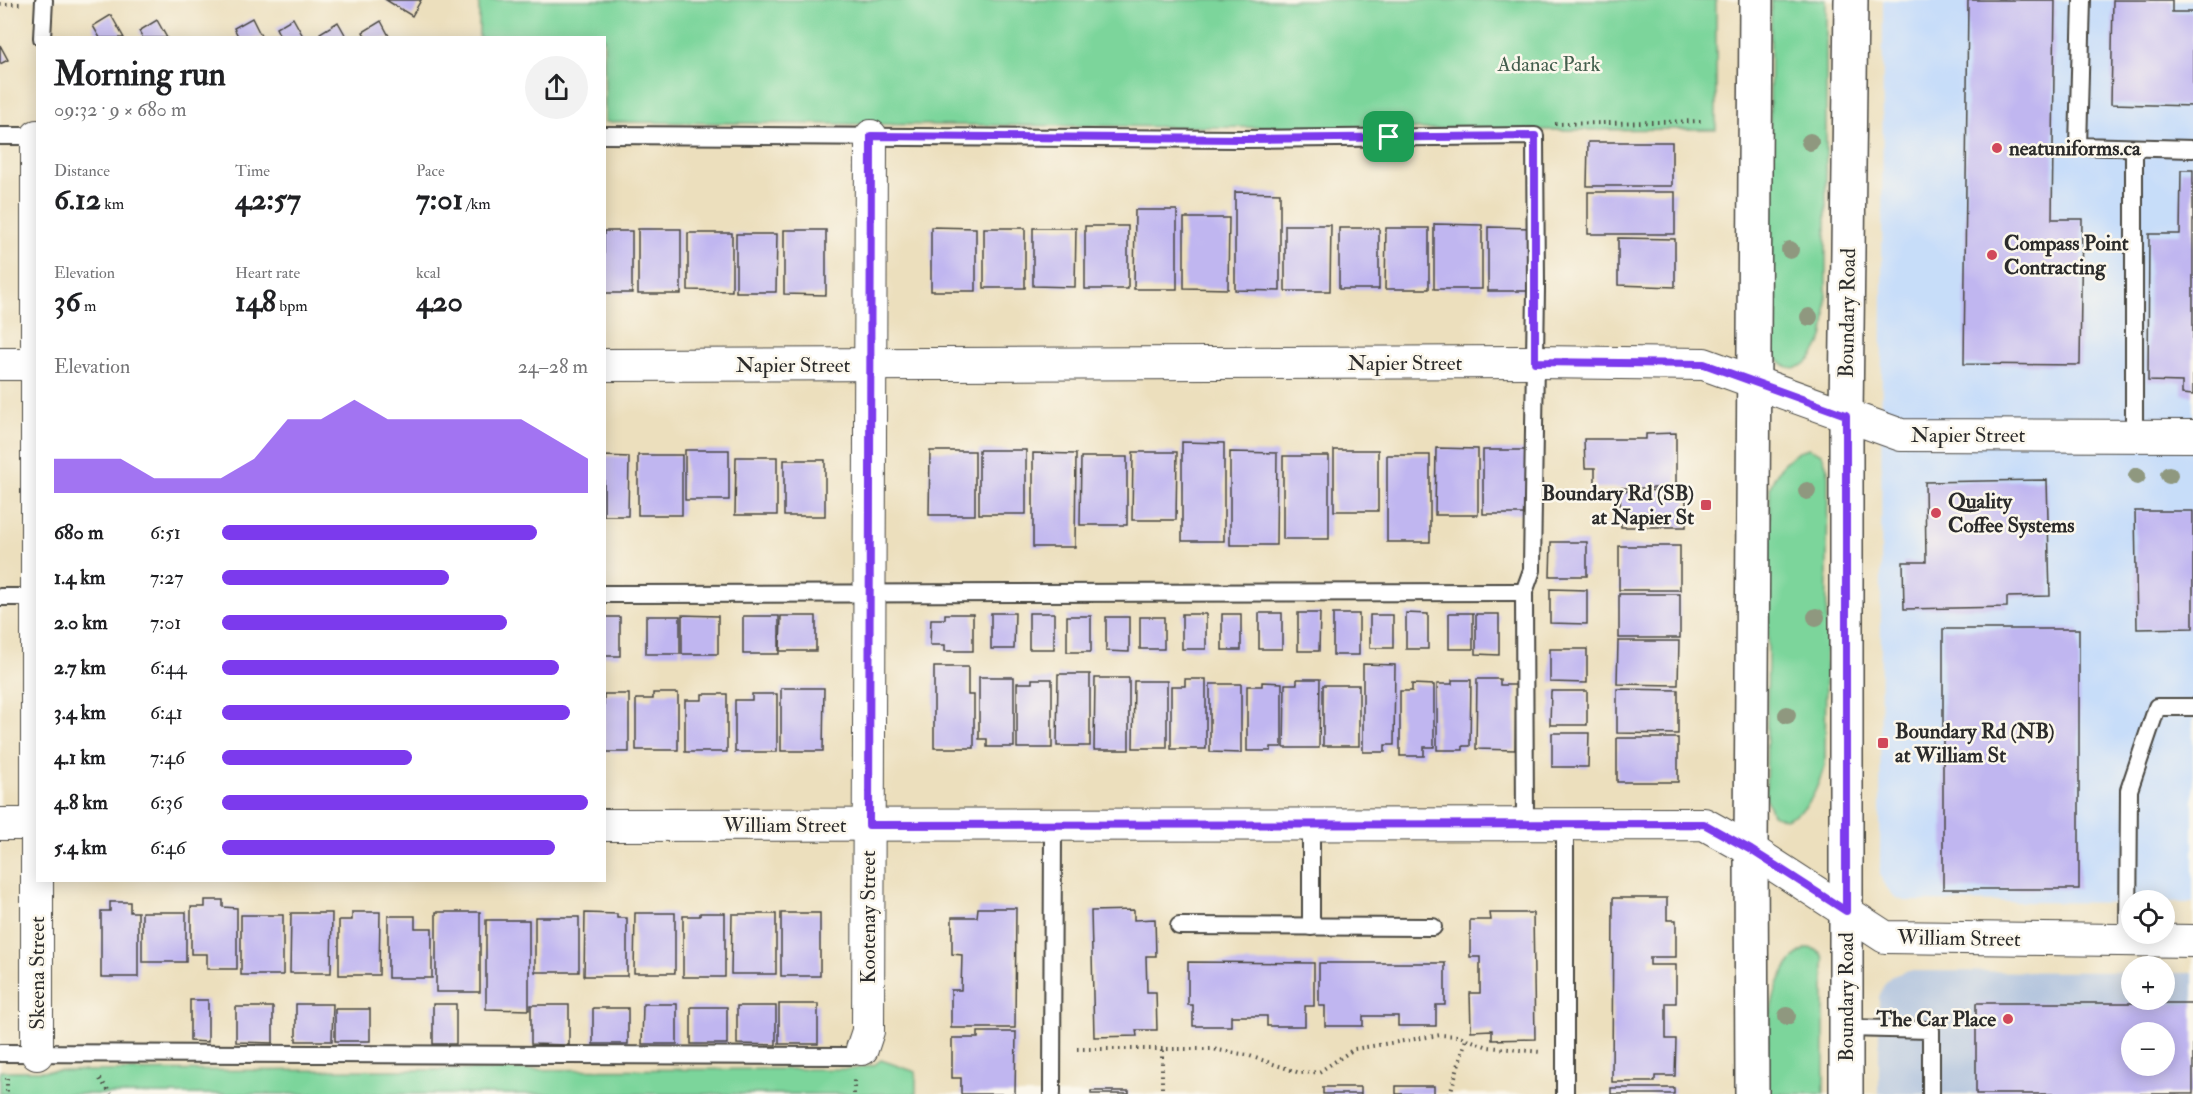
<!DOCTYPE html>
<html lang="en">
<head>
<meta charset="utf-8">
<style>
  :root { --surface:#fff; --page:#f2f2f2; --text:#202124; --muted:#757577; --accent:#7c3aed }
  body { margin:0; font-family:"IM FELL Double Pica",serif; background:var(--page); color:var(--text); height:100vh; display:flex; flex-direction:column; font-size:22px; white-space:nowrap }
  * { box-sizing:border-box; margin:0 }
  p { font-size:20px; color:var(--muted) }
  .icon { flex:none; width:33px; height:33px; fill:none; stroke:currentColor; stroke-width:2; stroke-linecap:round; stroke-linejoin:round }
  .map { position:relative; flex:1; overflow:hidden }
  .sheet { position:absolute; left:36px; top:36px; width:570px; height:846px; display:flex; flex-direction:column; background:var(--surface); border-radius:0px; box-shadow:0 3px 15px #0003 }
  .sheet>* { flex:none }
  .controls { position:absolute; left:2121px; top:890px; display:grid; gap:12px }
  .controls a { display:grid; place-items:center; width:54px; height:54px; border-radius:50%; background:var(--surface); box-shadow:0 3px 15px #0003; font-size:30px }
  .pin { position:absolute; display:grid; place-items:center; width:51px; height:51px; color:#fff; margin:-26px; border-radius:12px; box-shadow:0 3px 9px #0006 }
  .round { display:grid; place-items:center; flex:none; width:63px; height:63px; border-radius:32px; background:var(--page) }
  .overview { display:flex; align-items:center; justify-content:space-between; height:102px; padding:0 18px }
  h1 { font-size:33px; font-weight:700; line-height:45px }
  .metrics { display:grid; grid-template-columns:repeat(3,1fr); gap:9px; height:102px; padding:6px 18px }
  .metrics div { display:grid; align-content:center }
  .metrics b { font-size:30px; font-weight:700 }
  .metrics small { font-size:16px; font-weight:400 }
  .metrics p { font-size:16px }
  .chart { height:168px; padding:12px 18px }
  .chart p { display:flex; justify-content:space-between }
  .chart svg { width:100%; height:108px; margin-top:6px; fill:var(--accent); opacity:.7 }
  ul { padding:0 18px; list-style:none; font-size:20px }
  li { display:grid; grid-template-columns:96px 72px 1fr; align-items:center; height:45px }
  li i { height:15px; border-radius:8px; background:var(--accent) }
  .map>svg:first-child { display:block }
  .built { fill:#c7ddf9 }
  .industrial { fill:#b5c6de; fill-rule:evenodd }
  .green { fill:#7bd59b; stroke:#538063; stroke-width:1.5 }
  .building { fill:#c0b6f0; fill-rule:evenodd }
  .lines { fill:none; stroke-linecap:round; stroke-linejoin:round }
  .lane-casing { stroke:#484641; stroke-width:20 }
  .street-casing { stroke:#484641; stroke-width:34 }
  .primary-casing { stroke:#484641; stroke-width:36 }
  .path { stroke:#484641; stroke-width:4; stroke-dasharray:1.5 4.5; stroke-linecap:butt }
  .lane { stroke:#fff; stroke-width:16 }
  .street { stroke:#fff; stroke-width:32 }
  .primary { stroke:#fff; stroke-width:33 }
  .tree { fill:#8f987f }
  .route-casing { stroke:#fff; stroke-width:12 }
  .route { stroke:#7c3aed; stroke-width:8 }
  .poi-dot { fill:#d1495b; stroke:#fbf7ec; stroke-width:2 }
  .labels { text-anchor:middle; stroke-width:5; stroke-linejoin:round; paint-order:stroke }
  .park-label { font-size:21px; fill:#435e4d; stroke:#fbf7ec }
  .poi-label { font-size:21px; font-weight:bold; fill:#2b2b2b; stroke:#fbf7ec; text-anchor:start }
  .street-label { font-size:21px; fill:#2b2b2b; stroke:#fbf7ec }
</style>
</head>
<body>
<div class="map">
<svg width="2193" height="1094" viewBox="0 0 2193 1094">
  <rect width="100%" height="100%" fill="#fbf7ec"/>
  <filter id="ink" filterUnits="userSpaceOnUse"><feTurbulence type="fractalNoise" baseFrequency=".0167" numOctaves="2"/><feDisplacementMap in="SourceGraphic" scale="12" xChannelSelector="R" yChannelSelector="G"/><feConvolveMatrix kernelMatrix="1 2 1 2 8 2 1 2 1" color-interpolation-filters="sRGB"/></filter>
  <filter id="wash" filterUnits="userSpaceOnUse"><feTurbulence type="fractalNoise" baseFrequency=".008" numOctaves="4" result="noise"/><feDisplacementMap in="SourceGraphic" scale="24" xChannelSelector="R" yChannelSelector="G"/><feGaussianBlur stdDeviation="1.35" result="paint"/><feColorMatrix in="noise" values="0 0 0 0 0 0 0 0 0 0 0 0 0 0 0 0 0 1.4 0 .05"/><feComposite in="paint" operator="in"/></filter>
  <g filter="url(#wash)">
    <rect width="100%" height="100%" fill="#ecdfbd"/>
    <polygon class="built" points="1883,0 2193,0 2193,903 2165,903 2164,900 2132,900 2131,903 1905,901 1895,897 1883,883 1880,874"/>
    <path class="industrial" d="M1906 971 2131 972 2132 999H2164L2165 973H2193V1094H1879V997L1884 985 1890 977ZM2132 1032H2164V1065H2132Z"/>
    <g class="green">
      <polygon points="479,0 1716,0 1716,129 1545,130 605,122 604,38 479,38"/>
      <path d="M1771 0H1826V317C1825 323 1825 331 1823 337 1810 371 1785 382 1768 343Z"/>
      <path d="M1808 448 1822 454 1828 470 1825 765C1816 790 1812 809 1785 819L1772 814 1766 799 1770 487C1780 465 1785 457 1808 448Z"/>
      <path d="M1806 948C1815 948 1821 951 1824 959V1094H1768C1768 1049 1762 976 1806 948Z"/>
      <polygon points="881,1060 916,1072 916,1094 0,1094 0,1071 854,1069 874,1065"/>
    </g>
    <g id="blocks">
      <g class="building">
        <polygon points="386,0 421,0 412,16"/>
        <polygon points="1968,0 2055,0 2052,219 2082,219 2080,365 1964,364"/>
        <polygon points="2113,0 2172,0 2172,12 2193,12 2193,106 2111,104"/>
        <polygon points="111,15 124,38 100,38 93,26"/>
        <polygon points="252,18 262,38 239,38 234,28"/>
        <polygon points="293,18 304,38 281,38 276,28"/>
        <polygon points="157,20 167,38 143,38 139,31"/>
        <polygon points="381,21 390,38 366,38 363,32"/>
        <polygon points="338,22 347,38 322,38 320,33"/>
        <polygon points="0,45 8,60 0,64"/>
        <polygon points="1588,142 1672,142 1672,186 1587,186"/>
        <polygon points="2181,170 2193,170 2193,395 2182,394 2182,382 2148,381 2149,234 2180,234"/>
        <polygon points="1235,192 1280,193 1280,291 1235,290"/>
        <rect x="1588" y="192" width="87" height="42"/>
        <polygon points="1135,210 1177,210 1177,289 1134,289"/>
        <polygon points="1184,218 1229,218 1228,289 1184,288"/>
        <polygon points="1434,224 1482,225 1482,289 1434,289"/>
        <polygon points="1285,225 1331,225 1330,291 1285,291"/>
        <rect x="1085" y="226" width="43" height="63"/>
        <polygon points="931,227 976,228 976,291 931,291"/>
        <polygon points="1488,227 1534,228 1534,291 1488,291"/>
        <rect x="984" y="228" width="41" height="60"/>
        <polygon points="1033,228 1076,228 1075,287 1033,286"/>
        <rect x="1339" y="228" width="40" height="61"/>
        <polygon points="1386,228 1429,228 1429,289 1385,289"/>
        <rect x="638" y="229" width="43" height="65"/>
        <polygon points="784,230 826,230 826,295 784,294"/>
        <rect x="604" y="231" width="28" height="62"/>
        <polygon points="688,233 732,233 732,291 688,290"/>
        <polygon points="736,234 777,234 776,292 736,292"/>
        <polygon points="1618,238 1675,239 1675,287 1618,285"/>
        <polygon points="1676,433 1676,488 1595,488 1595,468 1585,468 1584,439 1646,439 1646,434"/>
        <polygon points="1182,442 1224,443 1224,541 1182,541"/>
        <polygon points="1436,448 1478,449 1478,515 1435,515"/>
        <rect x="685" y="450" width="44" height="50"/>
        <rect x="979" y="450" width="47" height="64"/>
        <rect x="1334" y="450" width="44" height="61"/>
        <rect x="1483" y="450" width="46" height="64"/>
        <polygon points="930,451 975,451 975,515 929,515"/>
        <polygon points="1133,452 1177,452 1176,520 1132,520"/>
        <polygon points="1230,452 1277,453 1276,545 1230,545"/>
        <polygon points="1033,453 1076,454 1075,547 1033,547"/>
        <rect x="638" y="455" width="44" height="60"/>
        <rect x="1387" y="455" width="43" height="87"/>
        <polygon points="604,456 629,457 628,516 604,516"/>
        <rect x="1283" y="456" width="46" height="83"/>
        <polygon points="736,457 777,457 777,515 735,515"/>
        <polygon points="1081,457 1127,457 1127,525 1080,525"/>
        <rect x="784" y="460" width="41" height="56"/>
        <polygon points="2047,480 2050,596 2007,597 2007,607 1904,609 1903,562 1926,562 1925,482"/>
        <polygon points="1686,490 1686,527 1621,527 1620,491"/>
        <polygon points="2135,511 2193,511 2193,628 2137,629"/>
        <polygon points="1551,542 1587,542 1587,576 1550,576"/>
        <rect x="1619" y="546" width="61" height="44"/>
        <polygon points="1550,589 1587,590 1587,624 1550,623"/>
        <rect x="1619" y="594" width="61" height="44"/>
        <polygon points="991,613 1015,613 1014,649 991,649"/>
        <rect x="1029" y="613" width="25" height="36"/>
        <rect x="1259" y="613" width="23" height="36"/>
        <polygon points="1298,613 1320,613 1319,651 1298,651"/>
        <polygon points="1406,613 1428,614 1428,649 1406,649"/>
        <rect x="1449" y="613" width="24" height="36"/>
        <polygon points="945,614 973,614 973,651 945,651 945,645 930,645 931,619 945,619"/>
        <rect x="1182" y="614" width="24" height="35"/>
        <rect x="1222" y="614" width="19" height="36"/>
        <rect x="1333" y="614" width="26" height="41"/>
        <polygon points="1476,614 1499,614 1499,655 1476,654"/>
        <polygon points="682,615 718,616 718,654 682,654"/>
        <rect x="1370" y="615" width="23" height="33"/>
        <rect x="646" y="616" width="34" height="38"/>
        <rect x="743" y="616" width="36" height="38"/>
        <polygon points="781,616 816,616 816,651 780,651"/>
        <rect x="1067" y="616" width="24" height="36"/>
        <rect x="604" y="617" width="16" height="39"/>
        <polygon points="1106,617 1129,617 1129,652 1106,651"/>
        <rect x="1140" y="617" width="24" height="32"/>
        <rect x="1943" y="629" width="136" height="260"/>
        <polygon points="1618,641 1679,641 1678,685 1617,684"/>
        <polygon points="1550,649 1587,649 1587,683 1550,682"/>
        <polygon points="1363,664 1395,665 1394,745 1385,745 1385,752 1363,752"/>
        <polygon points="934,667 968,667 968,695 974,695 974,748 934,748"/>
        <polygon points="1058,674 1090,674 1090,746 1057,746"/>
        <polygon points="979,677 1014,677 1014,747 987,747 987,739 979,739"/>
        <polygon points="1095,678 1129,678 1129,750 1094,750"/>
        <polygon points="1032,679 1052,679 1052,748 1017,748 1017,683 1032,683"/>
        <polygon points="1185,679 1206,679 1206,749 1171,749 1171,686 1185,686"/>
        <polygon points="1297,679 1320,679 1319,748 1284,748 1285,684 1297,684"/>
        <polygon points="1477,679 1500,679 1500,685 1516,685 1515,750 1476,749"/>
        <polygon points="1452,680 1471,680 1470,746 1463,746 1463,750 1437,750 1437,684 1452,684"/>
        <polygon points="1134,681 1167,681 1167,748 1133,748"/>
        <polygon points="1262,682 1282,683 1282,747 1271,747 1271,751 1247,751 1247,686 1262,686"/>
        <polygon points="1210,684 1241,684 1241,753 1210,752"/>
        <polygon points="1412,684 1434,685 1434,747 1424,747 1424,756 1400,756 1400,691 1412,691"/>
        <rect x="1323" y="685" width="36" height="61"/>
        <polygon points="781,688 824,688 823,751 781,751"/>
        <polygon points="1617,689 1678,690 1678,734 1617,733"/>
        <polygon points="1551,691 1587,691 1587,725 1550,725"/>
        <polygon points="653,693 678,693 678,750 636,750 636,699 653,699"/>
        <rect x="604" y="694" width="25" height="58"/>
        <polygon points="702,694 727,694 727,752 685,752 685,700 702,700"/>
        <polygon points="752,694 777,694 777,752 735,752 735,700 752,700"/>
        <polygon points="1552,733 1589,733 1588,767 1552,767"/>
        <rect x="1617" y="738" width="61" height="44"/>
        <polygon points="1613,898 1667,898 1667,920 1676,920 1676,957 1650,957 1650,965 1676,965 1676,1003 1666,1003 1666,1039 1676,1039 1675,1076 1655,1076 1655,1082 1612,1082"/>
        <polygon points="205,900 223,900 223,907 237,908 237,969 207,969 207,954 191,954 191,907 205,907"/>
        <polygon points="110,902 130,902 130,912 138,912 138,977 101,977 101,911 110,911"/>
        <polygon points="978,908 1016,908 1015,1028 951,1028 951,990 961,990 962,955 952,954 952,917 977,917"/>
        <polygon points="1134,910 1134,920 1155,919 1156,956 1146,956 1147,992 1156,992 1157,1030 1136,1030 1137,1036 1094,1037 1091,911"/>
        <rect x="142" y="912" width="44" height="50"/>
        <polygon points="352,912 380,912 379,975 339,975 339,920 352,920"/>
        <rect x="436" y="912" width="44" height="80"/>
        <polygon points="291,913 332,913 331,973 290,973"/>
        <polygon points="585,913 617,914 617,918 627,918 627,976 584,976"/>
        <polygon points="635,913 675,913 675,973 634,973"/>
        <polygon points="700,913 725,913 725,977 683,977 683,916 700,916"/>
        <rect x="781" y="913" width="39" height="63"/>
        <polygon points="1490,913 1533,913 1535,1039 1492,1040 1492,1030 1471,1031 1470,993 1480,993 1480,957 1470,957 1470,920 1491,920"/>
        <polygon points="732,914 776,914 776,974 731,974"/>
        <rect x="241" y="915" width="42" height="60"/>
        <polygon points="388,916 415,916 415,928 432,928 432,978 388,978"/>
        <rect x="535" y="917" width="44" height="55"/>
        <polygon points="486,920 529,920 529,1010 486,1009"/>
        <polygon points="1188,962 1314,963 1314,1006 1305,1006 1305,1026 1267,1026 1267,1016 1231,1016 1231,1026 1193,1026 1193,1005 1188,1005"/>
        <polygon points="1319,963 1445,963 1445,1005 1436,1005 1436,1026 1398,1026 1398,1016 1363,1016 1363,1026 1325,1026 1325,1006 1319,1006"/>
        <polygon points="190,1000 208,1000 208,1042 190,1041"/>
        <path d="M1976 1003H2193V1094H1976ZM2132 1032H2164V1065H2132Z"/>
        <polygon points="296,1004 333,1004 332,1041 296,1041"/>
        <rect x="433" y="1004" width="23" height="40"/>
        <polygon points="643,1004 677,1004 677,1044 642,1044"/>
        <rect x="779" y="1004" width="39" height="40"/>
        <polygon points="531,1005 569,1005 569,1045 531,1044"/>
        <polygon points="737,1006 776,1006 776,1045 737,1044"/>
        <polygon points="236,1007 273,1007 273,1043 236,1042"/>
        <rect x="691" y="1007" width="36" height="37"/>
        <rect x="593" y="1008" width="35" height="36"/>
        <rect x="335" y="1009" width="35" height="32"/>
        <polygon points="978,1032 1016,1032 1015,1094 961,1094 961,1078 952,1078 952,1038 978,1038"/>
        <rect x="1396" y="1086" width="38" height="8"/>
        <rect x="1323" y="1087" width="38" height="7"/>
        <rect x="1611" y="1088" width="63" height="6"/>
        <rect x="1091" y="1091" width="38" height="3"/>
      </g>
    </g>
  </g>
  <g filter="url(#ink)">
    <use href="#blocks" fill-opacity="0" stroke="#484641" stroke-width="1.5"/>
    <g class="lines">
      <g class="lane-casing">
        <g id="lane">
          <polyline points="2082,0 2078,146 2193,149"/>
          <polyline points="42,38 44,0"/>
          <polyline points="604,135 1243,139 1535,136 1536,288 1532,570 1524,592 1525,825"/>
          <polyline points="0,136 38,136"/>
          <polyline points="2134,149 2134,436"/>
          <polyline points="604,594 1524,592"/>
          <polyline points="0,597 38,597"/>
          <polyline points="1179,926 1433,927"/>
          <polyline points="1311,927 1311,825"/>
          <polyline points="2128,940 2129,790 2157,707 2193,707"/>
          <polyline points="1846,1028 1931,1030 1931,1094"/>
          <polyline points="0,1053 854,1056 862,1049"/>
          <polyline points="1052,1094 1053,826"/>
          <polyline points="1565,1094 1565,825"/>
        </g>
      </g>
      <g class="street-casing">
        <g id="street">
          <polyline points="37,136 37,1054"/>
          <polyline points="0,364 38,364"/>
          <polyline points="604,365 1535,362 1704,364 1901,435 2193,436"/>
          <polyline points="0,824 38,824"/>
          <polyline points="604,825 1704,824 1751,850 1885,937 2193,941"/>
          <polyline points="862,1049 868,1031 871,136"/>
        </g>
      </g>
      <g class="primary-casing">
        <g id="primary">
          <polyline points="1752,1094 1751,850 1756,0"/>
          <polyline points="1846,1094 1846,415 1851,0"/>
        </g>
      </g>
      <g class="path">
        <polyline points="0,4 20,4"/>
        <polyline points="1555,124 1704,121"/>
        <polyline points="1077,1049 1212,1049 1247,1055 1300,1073 1319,1072 1354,1049 1440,1035 1459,1036 1488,1047 1541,1052"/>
        <polyline points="7,1078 7,1094"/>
        <polyline points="100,1079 111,1094"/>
        <polyline points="854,1094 854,1080"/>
        <polyline points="1162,1094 1162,1049"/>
        <polyline points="1450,1094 1466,1039"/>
      </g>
      <use href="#lane" class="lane"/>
      <use href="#street" class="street"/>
      <use href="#primary" class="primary"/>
    </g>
    <g class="tree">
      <circle cx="1810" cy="142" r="9"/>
      <circle cx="1790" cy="250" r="9"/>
      <circle cx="1809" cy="317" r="9"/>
      <circle cx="2169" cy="475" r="9"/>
      <circle cx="2137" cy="476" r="9"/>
      <circle cx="1807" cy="491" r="9"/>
      <circle cx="1816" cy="617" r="9"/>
      <circle cx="1787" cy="715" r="9"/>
      <circle cx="1787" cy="1016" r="9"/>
    </g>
  </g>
  <g class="lines" filter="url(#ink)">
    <g class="route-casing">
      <polygon id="route" points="871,136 1243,139 1535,136 1535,362 1704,364 1846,415 1846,911 1751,850 1704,824 869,825"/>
    </g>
    <use href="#route" class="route"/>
  </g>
  <g class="poi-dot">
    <circle cx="1997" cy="148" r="6"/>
    <circle cx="1992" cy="255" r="6"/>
    <rect x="1700" y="499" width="12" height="12" rx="3"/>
    <circle cx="1936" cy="513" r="6"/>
    <rect x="1877" y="737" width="12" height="12" rx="3"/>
    <circle cx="2008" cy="1019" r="6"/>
  </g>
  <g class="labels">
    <g class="park-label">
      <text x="1549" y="71">Adanac Park</text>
    </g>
    <g class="poi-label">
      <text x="2009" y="155">neatuniforms.ca</text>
      <text x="2004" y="250">Compass Point<tspan x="2004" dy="24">Contracting</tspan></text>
      <text x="1694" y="500" text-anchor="end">Boundary Rd (SB)<tspan x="1694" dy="24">at Napier St</tspan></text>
      <text x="1948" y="508">Quality<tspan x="1948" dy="24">Coffee Systems</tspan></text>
      <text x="1895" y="738">Boundary Rd (NB)<tspan x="1895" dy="24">at William St</tspan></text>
      <text x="1996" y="1026" text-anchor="end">The Car Place</text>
    </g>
    <g class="street-label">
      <text transform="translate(1847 313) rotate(-89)" y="7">Boundary Road</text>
      <text x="1405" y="370">Napier Street</text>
      <text x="793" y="372">Napier Street</text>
      <text x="1968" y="442">Napier Street</text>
      <text x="785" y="832">William Street</text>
      <text transform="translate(868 917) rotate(-90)" y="7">Kootenay Street</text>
      <text transform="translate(1959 938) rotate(1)" y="7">William Street</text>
      <text transform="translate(37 973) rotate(-90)" y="7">Skeena Street</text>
      <text transform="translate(1846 997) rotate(-90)" y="7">Boundary Road</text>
    </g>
  </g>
</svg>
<div class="controls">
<a><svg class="icon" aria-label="locate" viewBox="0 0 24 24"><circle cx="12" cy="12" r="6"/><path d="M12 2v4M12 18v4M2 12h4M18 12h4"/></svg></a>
<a>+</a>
<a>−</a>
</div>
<div class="pin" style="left:1389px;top:137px;background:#1e9e55"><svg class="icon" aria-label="arrive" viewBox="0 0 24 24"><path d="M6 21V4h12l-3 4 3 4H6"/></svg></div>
<section class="sheet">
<div class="overview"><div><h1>Morning run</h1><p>09:32 · 9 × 680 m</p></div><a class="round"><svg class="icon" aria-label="share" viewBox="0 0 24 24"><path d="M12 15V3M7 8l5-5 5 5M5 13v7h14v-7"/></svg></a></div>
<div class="metrics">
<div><p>Distance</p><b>6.12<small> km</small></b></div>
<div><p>Time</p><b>42:57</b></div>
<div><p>Pace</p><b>7:01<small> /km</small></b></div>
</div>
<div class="metrics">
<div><p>Elevation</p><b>36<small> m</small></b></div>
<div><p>Heart rate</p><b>148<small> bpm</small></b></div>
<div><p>kcal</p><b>420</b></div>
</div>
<div class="chart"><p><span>Elevation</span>24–28 m</p>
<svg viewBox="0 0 160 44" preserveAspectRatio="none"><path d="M0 44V30L10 30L20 30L30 38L40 38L50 38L60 30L70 14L80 14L90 6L100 14L110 14L120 14L130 14L140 14L150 22L160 30V44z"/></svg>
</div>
<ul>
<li><b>680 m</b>6:51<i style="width:86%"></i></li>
<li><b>1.4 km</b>7:27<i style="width:62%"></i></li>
<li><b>2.0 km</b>7:01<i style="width:78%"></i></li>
<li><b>2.7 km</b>6:44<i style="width:92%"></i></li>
<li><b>3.4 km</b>6:41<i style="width:95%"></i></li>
<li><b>4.1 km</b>7:46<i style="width:52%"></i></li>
<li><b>4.8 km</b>6:36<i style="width:100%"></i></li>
<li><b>5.4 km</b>6:46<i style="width:91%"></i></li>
</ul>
</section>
</div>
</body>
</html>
